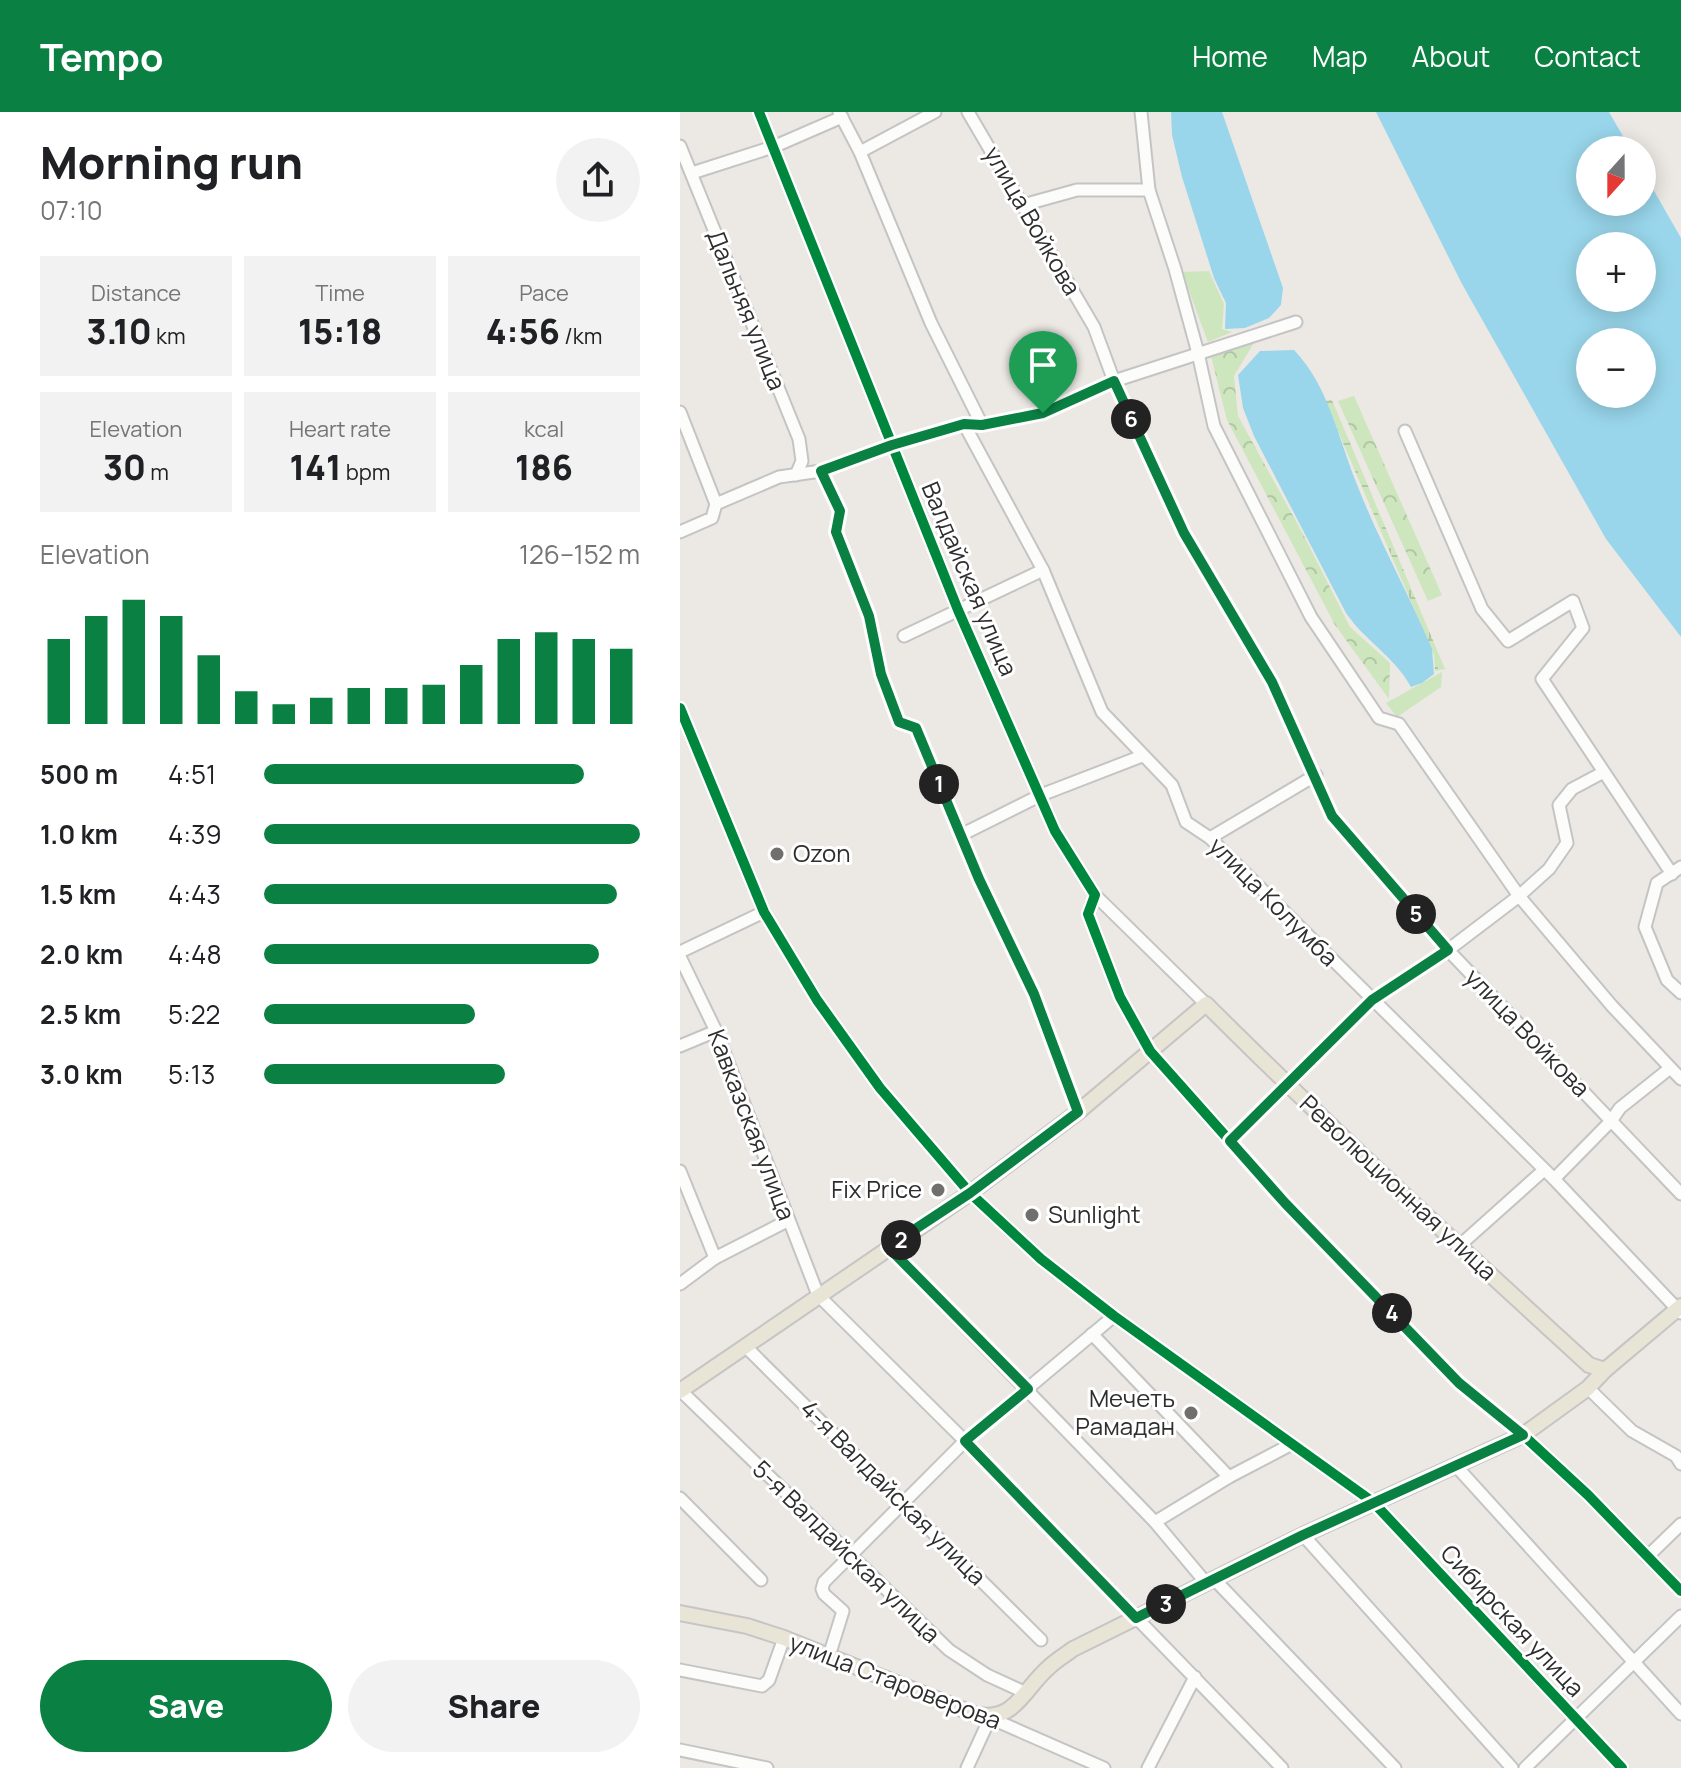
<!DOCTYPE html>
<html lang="en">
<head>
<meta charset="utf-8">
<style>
  :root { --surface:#fff; --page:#f2f2f2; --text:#202124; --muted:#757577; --accent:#0b8043 }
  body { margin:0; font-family:Manrope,sans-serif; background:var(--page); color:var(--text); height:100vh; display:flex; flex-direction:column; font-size:30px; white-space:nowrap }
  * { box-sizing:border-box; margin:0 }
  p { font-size:26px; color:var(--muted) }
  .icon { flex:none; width:44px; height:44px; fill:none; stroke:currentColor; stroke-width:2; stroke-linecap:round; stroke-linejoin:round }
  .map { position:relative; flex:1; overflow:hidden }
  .panel { display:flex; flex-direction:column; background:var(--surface); width:680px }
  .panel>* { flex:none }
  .needle { width:52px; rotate:201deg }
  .fabs { position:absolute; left:896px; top:24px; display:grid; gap:16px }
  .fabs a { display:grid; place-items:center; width:80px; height:80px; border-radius:50%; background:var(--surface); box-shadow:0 4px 20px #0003; font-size:40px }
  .pin { position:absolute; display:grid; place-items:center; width:68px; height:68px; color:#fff; margin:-82px -34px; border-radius:50% 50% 50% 0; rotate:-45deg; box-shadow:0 0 8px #0007 }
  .pin .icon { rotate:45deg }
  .km { position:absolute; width:40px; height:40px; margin:-20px; border-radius:50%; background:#222; color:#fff; font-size:22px; line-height:40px; text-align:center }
  .round { display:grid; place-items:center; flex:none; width:84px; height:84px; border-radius:42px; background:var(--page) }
  .overview { display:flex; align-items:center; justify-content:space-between; height:136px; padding:0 40px }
  h1 { font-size:44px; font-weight:800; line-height:60px }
  .metrics { display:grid; grid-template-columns:repeat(3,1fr); gap:12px; height:136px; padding:8px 40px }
  .metrics div { display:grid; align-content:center; border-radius:0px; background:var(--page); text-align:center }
  .metrics b { font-size:34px; font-weight:800 }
  .metrics small { font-size:22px; font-weight:400 }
  .metrics p { font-size:22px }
  .chart { height:224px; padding:16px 40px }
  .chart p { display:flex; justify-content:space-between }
  .chart svg { width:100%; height:144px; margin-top:8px; stroke:var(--accent); stroke-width:6 }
  .button { display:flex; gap:16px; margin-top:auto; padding:16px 40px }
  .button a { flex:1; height:92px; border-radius:48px; background:var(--accent); color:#fff; font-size:32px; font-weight:800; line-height:92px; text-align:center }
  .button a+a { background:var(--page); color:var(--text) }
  ul { padding:0 40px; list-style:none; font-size:26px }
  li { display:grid; grid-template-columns:128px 96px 1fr; align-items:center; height:60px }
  li i { height:20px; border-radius:10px; background:var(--accent) }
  header { display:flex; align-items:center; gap:48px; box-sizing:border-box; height:112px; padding:0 40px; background:var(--accent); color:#fff }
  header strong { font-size:38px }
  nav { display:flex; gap:44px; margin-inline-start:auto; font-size:28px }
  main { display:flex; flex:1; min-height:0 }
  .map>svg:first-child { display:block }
  .grass { fill:#cee6be }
  .forest { fill:url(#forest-crowns) }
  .wetland { fill:url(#wetland-marsh) }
  .water { fill:#99d6ec; fill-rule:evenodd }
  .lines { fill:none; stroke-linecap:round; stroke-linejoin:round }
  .minor-casing { stroke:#c5c4c5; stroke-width:15 }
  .major-casing { stroke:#c6c5c4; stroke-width:18 }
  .minor { stroke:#fcfcfb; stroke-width:11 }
  .major { stroke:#e8e4d6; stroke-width:14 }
  .cycleway-casing { stroke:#fff; stroke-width:15 }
  .cycleway { stroke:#00873e; stroke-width:10 }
  .route-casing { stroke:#fff; stroke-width:16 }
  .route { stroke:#0b8043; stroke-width:10 }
  .poi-dot { fill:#706f6e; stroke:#fff; stroke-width:3 }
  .labels { text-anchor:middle; stroke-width:6; stroke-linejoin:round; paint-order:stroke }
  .street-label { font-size:24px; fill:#2e2e2e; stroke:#fff }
  .poi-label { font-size:24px; fill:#2e2e2e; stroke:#fff; text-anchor:start }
</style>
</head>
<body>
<header>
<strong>Tempo</strong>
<nav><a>Home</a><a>Map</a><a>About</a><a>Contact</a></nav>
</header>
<main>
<section class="panel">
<div class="overview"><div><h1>Morning run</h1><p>07:10</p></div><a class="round"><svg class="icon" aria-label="share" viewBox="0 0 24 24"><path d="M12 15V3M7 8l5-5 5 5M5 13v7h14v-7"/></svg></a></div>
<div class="metrics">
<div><p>Distance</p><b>3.10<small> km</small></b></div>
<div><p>Time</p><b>15:18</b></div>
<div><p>Pace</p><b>4:56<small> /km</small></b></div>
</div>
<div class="metrics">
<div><p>Elevation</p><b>30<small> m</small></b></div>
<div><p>Heart rate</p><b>141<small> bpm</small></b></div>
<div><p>kcal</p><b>186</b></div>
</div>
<div class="chart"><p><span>Elevation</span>126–152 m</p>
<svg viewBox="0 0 160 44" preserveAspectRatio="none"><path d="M5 44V18M15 44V11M25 44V6M35 44V11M45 44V23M55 44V34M65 44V38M75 44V36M85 44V33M95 44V33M105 44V32M115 44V26M125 44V18M135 44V16M145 44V18M155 44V21"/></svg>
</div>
<ul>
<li><b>500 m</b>4:51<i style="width:85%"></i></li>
<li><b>1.0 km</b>4:39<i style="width:100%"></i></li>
<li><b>1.5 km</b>4:43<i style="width:94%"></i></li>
<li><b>2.0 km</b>4:48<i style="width:89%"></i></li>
<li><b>2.5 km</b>5:22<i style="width:56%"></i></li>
<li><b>3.0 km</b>5:13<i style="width:64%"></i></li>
</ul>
<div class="button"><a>Save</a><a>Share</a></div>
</section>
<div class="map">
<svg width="1001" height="1656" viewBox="0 0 1001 1656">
  <defs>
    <pattern id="forest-crowns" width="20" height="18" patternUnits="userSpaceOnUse" patternTransform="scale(2)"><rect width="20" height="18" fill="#cee6be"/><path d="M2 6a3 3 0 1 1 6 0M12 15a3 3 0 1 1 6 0" fill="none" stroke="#b1c6a4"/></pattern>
    <pattern id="wetland-marsh" width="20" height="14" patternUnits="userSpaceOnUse" patternTransform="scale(2)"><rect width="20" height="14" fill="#cee6be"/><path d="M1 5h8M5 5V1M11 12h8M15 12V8" fill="none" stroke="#b1c6a4"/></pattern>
  </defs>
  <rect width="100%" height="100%" fill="#ece8e4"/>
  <g class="grass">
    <polygon points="529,159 544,192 542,217 552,220 528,230 502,160"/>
    <polygon points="762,560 761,575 717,605 706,591"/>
  </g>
  <g class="forest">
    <polygon points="575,229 554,264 558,304 623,422 670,515 710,551 709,587 655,513 547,308 531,244"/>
    <polygon points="674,284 762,483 748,489 658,289"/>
  </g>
  <polygon class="wetland" points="652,288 765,557 755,559 754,543 645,289"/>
  <g class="water">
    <polygon points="491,0 542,0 603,176 601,193 589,206 565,216 545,217 546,191 534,166 502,65 492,23"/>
    <path d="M696 0H929L951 38H910V90H962V58L1001 126V525L926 427 782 172ZM962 134V186H910V134ZM962 230V282H910V230Z"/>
    <path d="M614 238C648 273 658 325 676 370 698 427 728 480 752 537L754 562 742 571 731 575C715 545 685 529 666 501L574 324 563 296 558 263 580 239Z"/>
  </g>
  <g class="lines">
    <g class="minor-casing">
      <g id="minor">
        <polyline points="79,0 278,498 375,719 415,783 408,802 440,885 470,939 605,1091 779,1271 843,1323 908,1383 1001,1479"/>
        <polyline points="159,0 180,40 251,211 302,313"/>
        <polyline points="288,0 414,215 434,269 504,421 592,570 652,704 768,838 1001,1082"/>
        <polyline points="461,0 469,78 495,157 518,241 534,314 631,505 699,606 719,612 839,784 932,894 1001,967"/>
        <polyline points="0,34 119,327 122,349 116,363"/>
        <polyline points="180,40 255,0"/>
        <polyline points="12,61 93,35 162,5"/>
        <polyline points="343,93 397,78 469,78"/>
        <polyline points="0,300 36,392"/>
        <polyline points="284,312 363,458 422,600 492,673 506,710 530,726 874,1067 1001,1201"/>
        <polyline points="725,319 802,497 828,529 893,489 903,516 862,567 992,762"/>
        <polyline points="141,359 160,399 156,420 189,504 201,562 219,610 236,616 299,767 354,882 398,1000"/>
        <polyline points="0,420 32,406 36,392 99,365 141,359 212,333 284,312 302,313 363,301 434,269 616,210"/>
        <polyline points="224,524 363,458"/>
        <polyline points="0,596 84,800 137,888 200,976 290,1081 361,1147 434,1204 693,1390 942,1656"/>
        <polyline points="281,723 361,683 462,644"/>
        <polyline points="530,726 636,663"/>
        <polyline points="1001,755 977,771 965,815 987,868 1001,881"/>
        <polyline points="415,783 526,892"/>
        <polyline points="0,840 84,800"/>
        <polyline points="0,845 36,919 138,1183 285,1329 602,1656"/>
        <polyline points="0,934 36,919"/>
        <polyline points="550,1029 692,888 768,838 839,784 869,757 887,731 879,693 892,677 922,661"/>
        <polyline points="0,1059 35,1146"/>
        <polyline points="874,1067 931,1009 940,996 989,957"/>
        <polyline points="779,1134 864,1058"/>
        <polyline points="208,1135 475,1410 527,1472"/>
        <polyline points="0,1172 35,1146 107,1109"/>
        <polyline points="412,1222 549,1365"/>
        <polyline points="65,1234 361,1528"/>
        <polyline points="908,1276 952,1319 996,1344 1001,1352"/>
        <polyline points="1,1279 269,1538 307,1563 346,1581"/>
        <polyline points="776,1354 1001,1602"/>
        <polyline points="0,1386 81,1468"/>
        <polyline points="475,1410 549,1365 612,1332"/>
        <polyline points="623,1423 832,1656"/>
        <polyline points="967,1445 1001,1412"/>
        <polyline points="535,1468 715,1656"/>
        <polyline points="149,1544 163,1499 144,1482 142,1477 144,1470 285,1329 434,1204"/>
        <polyline points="0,1558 82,1574 89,1568 104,1526"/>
        <polyline points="0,1638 87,1656"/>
        <polyline points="287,1656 310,1606 424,1656"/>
        <polyline points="468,1656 515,1565"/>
        <polyline points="845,1656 1001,1504"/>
      </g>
    </g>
    <g class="major-casing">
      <g id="major">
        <path d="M0 1279 290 1081 398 1000 526 892C650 1016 780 1135 909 1253L925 1258"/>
        <path d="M0 1501 67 1514 104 1526 294 1602C334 1612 343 1578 368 1556 375 1549 385 1543 393 1537L623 1423 843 1323 908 1276 925 1258 1001 1194"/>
      </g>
    </g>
    <use href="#minor" class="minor"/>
    <use href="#major" class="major"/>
    <g class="cycleway-casing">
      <g id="cycleway">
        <polyline points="79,0 278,498 375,719 415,783 408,802 440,885 470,939 605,1091 779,1271 843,1323 908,1383 1001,1479"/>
        <polyline points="0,596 84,800 137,888 200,976 290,1081 361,1147 434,1204 693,1390 942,1656"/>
      </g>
    </g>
    <use href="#cycleway" class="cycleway"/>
  </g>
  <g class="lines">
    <g class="route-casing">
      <polygon id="route" points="434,269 504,421 592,570 652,704 768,838 692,888 550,1029 605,1091 779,1271 843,1323 623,1423 456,1506 285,1329 348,1277 208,1135 290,1081 398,1000 354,882 299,767 236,616 219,610 201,562 189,504 156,420 160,399 141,359 212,333 284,312 302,313 363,301"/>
    </g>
    <use href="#route" class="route"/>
  </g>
  <g class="poi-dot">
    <circle cx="97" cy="742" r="8"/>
    <circle cx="258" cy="1078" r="8"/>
    <circle cx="352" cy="1103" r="8"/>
    <circle cx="511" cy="1301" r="8"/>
  </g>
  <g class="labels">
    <g class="street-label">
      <text transform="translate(352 109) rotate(60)" y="8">улица Войкова</text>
      <text transform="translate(66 198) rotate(68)" y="8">Дальняя улица</text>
      <text transform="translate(289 467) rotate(67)" y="8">Валдайская улица</text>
      <text transform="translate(593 790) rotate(45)" y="8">улица Колумба</text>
      <text transform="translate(847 921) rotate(46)" y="8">улица Войкова</text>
      <text transform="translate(71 1013) rotate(69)" y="8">Кавказская улица</text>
      <text transform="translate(718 1076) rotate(43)" y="8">Революционная улица</text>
      <text transform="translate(213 1381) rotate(45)" y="8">4-я Валдайская улица</text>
      <text transform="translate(166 1440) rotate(44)" y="8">5-я Валдайская улица</text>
      <text transform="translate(832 1509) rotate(47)" y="8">Сибирская улица</text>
      <text transform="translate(215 1570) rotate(21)" y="8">улица Староверова</text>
    </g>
    <g class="poi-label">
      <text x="113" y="750">Ozon</text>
      <text x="242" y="1086" text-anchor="end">Fix Price</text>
      <text x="368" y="1111">Sunlight</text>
      <text x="495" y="1295" text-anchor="end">Мечеть<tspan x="495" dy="28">Рамадан</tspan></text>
    </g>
  </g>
</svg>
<div class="fabs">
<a><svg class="needle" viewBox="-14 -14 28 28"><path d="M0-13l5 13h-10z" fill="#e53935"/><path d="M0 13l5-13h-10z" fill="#757577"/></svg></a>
<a>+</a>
<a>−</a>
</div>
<div class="pin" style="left:363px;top:301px;background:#1e9e55"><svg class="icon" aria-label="arrive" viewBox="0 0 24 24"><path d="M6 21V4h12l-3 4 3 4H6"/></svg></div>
<b class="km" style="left:259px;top:672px">1</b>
<b class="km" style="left:221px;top:1128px">2</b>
<b class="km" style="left:486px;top:1492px">3</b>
<b class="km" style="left:712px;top:1201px">4</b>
<b class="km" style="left:736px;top:802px">5</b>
<b class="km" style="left:451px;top:307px">6</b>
</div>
</main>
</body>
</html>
